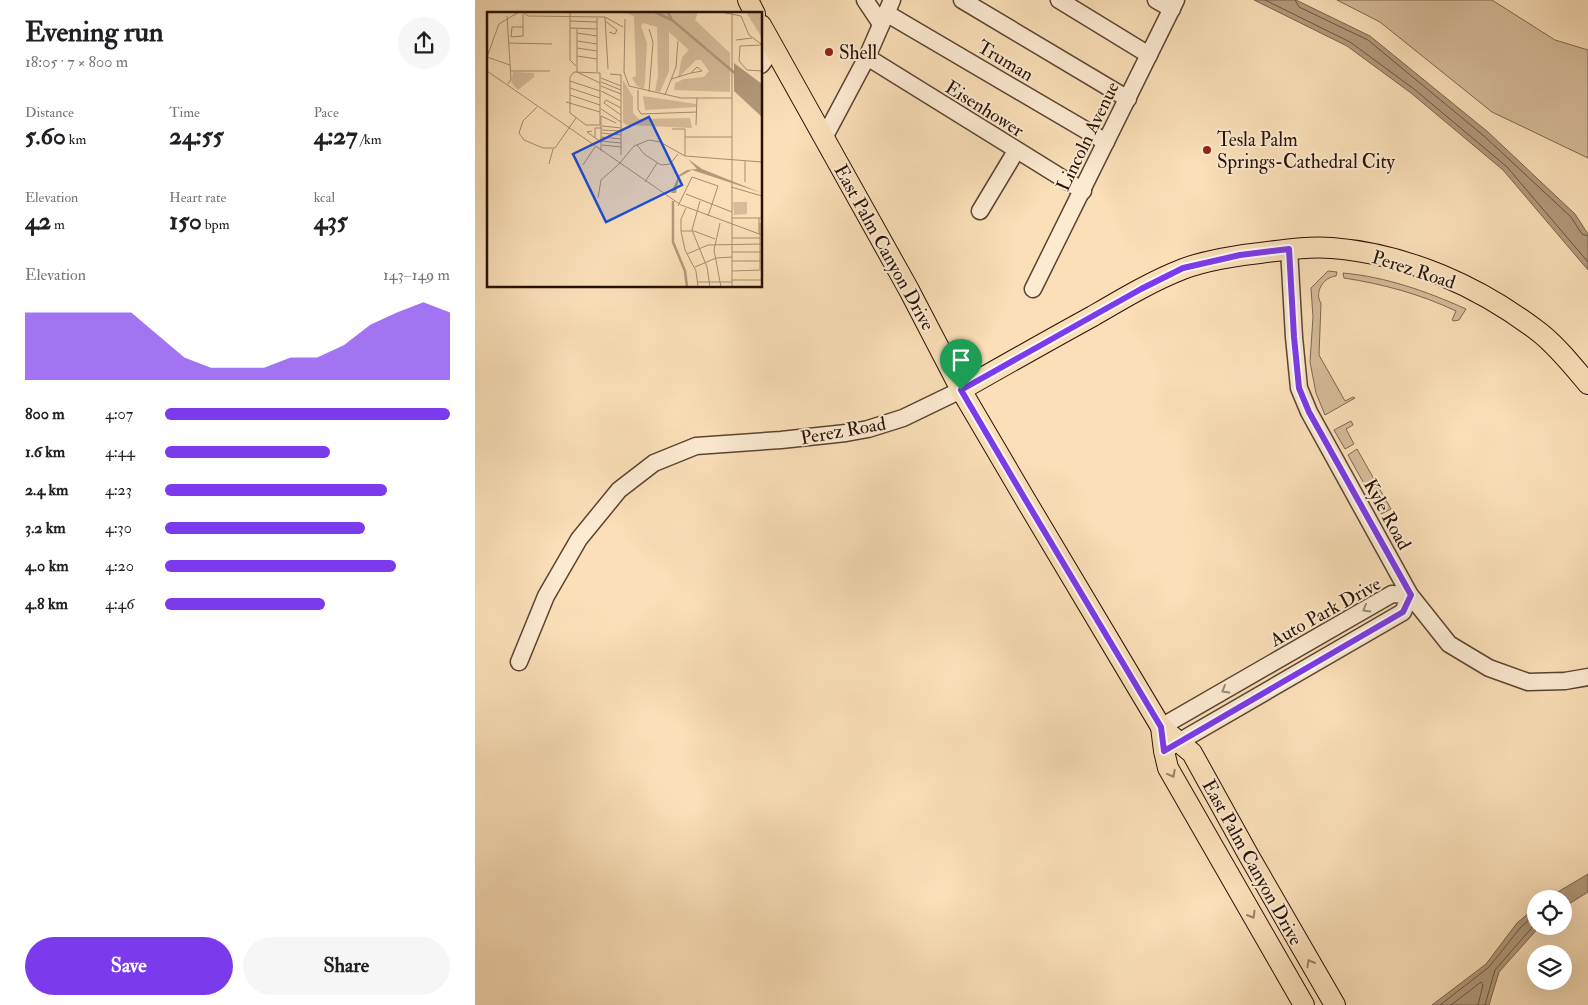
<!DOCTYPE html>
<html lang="en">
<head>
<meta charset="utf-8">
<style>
  :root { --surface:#fff; --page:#f6f6f6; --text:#202124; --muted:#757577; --accent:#7c3aed }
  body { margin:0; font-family:"IM FELL Double Pica",serif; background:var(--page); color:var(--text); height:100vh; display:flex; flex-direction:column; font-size:19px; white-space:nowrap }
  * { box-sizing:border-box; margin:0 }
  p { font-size:16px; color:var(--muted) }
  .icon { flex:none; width:28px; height:28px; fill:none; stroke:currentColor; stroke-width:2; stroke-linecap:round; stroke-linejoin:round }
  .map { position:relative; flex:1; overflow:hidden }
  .details { display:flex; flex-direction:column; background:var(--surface); width:475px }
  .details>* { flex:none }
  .fabs { position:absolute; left:1052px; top:890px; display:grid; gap:10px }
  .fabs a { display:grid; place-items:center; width:45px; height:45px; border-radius:50%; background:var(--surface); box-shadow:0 5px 20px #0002; font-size:25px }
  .pin { position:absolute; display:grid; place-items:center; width:42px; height:42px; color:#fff; margin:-51px -21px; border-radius:50% 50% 50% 0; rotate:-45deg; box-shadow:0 0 5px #0007 }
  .pin .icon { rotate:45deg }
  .round { display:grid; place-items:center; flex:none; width:52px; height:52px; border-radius:26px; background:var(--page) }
  .summary { display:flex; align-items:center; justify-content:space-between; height:85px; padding:0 25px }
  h1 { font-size:28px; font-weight:700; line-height:38px }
  .metrics { display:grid; grid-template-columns:repeat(3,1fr); gap:8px; height:85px; padding:5px 25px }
  .metrics div { display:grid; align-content:center }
  .metrics b { font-size:25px; font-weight:700 }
  .metrics small { font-size:14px; font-weight:400 }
  .metrics p { font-size:14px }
  .chart { height:140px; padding:10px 25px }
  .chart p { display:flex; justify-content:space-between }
  .chart svg { width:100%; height:90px; margin-top:5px; fill:var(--accent); opacity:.7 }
  .primary-button { display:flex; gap:10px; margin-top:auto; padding:10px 25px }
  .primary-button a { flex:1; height:58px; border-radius:30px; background:var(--accent); color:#fff; font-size:20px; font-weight:700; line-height:58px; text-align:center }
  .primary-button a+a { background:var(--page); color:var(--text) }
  ul { padding:0 25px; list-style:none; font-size:16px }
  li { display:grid; grid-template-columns:80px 60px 1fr; align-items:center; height:38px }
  li i { height:12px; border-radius:6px; background:var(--accent) }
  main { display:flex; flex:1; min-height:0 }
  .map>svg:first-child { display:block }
  .green { fill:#d6bc9a; stroke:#7e6650 }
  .water { fill:#b2997b; stroke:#7a634c }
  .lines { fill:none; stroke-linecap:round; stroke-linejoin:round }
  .shore { stroke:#6c5540; stroke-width:1 }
  .minor-casing { stroke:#5b4432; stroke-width:19 }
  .major-casing { stroke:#261106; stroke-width:22 }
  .minor { stroke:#fcead1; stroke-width:16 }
  .major { stroke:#fadfb8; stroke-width:20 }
  .oneway { stroke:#9c8876 }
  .oneway2 { stroke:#9b8268 }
  .route-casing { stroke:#fff; stroke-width:10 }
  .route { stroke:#7c3aed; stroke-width:6 }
  .poi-dot { fill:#8f2418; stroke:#fcead1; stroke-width:2 }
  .labels { text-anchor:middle; stroke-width:4; stroke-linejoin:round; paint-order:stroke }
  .poi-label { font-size:19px; fill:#261106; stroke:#fcead1; text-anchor:start }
  .street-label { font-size:19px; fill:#261106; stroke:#fcead1 }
  .inset-river { fill:none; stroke:#b2997b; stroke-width:2.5 }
  .inset-road { fill:none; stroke:#a58d71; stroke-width:1 }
  .view { fill:#1d4ed8; fill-opacity:0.15; stroke:#1d4ed8; stroke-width:2.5 }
  .inset-edge { fill:none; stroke:#261106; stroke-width:2.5 }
</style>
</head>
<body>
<main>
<section class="details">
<div class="summary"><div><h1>Evening run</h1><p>18:05 · 7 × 800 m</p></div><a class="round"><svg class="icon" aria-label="share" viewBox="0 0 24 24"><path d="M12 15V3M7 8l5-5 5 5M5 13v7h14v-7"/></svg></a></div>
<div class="metrics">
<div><p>Distance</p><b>5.60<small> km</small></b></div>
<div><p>Time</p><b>24:55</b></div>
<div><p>Pace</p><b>4:27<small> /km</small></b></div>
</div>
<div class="metrics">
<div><p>Elevation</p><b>42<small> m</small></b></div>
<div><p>Heart rate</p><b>150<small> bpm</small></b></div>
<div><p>kcal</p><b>435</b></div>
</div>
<div class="chart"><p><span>Elevation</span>143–149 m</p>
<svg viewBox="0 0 160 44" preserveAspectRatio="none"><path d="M0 44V11L10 11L20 11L30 11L40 11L50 22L60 33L70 38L80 38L90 38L100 33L110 33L120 27L130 17L140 11L150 6L160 11V44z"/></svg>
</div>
<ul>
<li><b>800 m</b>4:07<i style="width:100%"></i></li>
<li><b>1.6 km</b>4:44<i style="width:58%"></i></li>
<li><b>2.4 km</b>4:23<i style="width:78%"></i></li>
<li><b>3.2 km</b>4:30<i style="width:70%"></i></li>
<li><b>4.0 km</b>4:20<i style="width:81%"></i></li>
<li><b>4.8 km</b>4:46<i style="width:56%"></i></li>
</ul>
<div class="primary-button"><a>Save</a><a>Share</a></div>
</section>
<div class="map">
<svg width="1113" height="1005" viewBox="0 0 1113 1005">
  <rect width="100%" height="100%" fill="#fadfb8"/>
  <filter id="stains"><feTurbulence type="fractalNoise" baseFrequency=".004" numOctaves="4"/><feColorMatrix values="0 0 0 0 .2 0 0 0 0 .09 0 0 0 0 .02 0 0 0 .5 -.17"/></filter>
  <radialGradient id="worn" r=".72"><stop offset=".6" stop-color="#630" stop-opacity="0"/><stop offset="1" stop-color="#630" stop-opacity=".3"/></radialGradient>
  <g class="green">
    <polygon points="862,0 1017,0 1080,40 1113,50 1113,158 1017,112 905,22"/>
    <path d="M853 271 862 272 861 276C848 277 839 293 846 303L844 355 870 401 878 397 880 398 850 415 841 393 835 362 838 317 836 288Z"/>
    <path d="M868 273C911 277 951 291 991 309L984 320 979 321 977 320 981 311C945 294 908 284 869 278Z"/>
    <polygon points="876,421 878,425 871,429 879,444 870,449 859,430"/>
    <polygon points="882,449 916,509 906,514 873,455"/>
  </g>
  <g class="water">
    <polygon points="779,0 821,0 895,36 1013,132 1100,214 1113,234 1113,270 1028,170 936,93 872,46"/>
    <polygon points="1113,874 1113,892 1089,907 1089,899 1071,899"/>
    <polygon points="1061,907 1061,926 1065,926 1024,972 1014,1005 957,1005 1011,964 1042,923"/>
  </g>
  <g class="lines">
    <g class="shore">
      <polyline points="790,0 875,42 939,89 1032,167 1113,262"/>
      <polyline points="820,0 824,7 893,40 1009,136 1096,217 1107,234 1113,236"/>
      <polyline points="965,1005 1014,967 1046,927 1061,914"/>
      <polyline points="976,1005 1006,982 1008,985 1003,1005"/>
      <polyline points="1010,1005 1020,970 1061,923"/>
    </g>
    <g class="minor-casing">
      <g id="minor">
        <polyline points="390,0 406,24"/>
        <polyline points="487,0 653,99"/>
        <polyline points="584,0 674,55"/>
        <polyline points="681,0 697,9"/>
        <polyline points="411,13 631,142"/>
        <polyline points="392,57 608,191"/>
        <polyline points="286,65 299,48"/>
        <polyline points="350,136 392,57 417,0"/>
        <polyline points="505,211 541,151"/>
        <polyline points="814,249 819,337 824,388 834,412 935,595 974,644 1014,668 1053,682 1090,681 1113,677"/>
        <polyline points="558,289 701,0"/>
        <polyline points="44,662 71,596 104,539 144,490 179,463 221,446 306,440 371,433 393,429 428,418 486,390"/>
        <polyline points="686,727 917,594 935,595 928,612 695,747"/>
      </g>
    </g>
    <g class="major-casing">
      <g id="major">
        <polyline points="273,0 280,14"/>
        <polyline points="286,25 434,290 486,390 550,499 686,727 717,753 774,856 860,1005"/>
        <path d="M486 390C530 365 574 340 618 316 647 299 677 281 708 269 729 261 763 255 785 253 809 250 833 246 857 248 932 254 1004 286 1064 332 1082 346 1098 366 1113 384"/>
        <polyline points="686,727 689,751 693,768 829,1005"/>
      </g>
    </g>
    <use href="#minor" class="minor"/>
    <use href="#major" class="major"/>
  </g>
  <defs><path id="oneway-chevron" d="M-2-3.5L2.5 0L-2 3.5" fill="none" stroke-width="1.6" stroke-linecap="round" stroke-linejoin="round" transform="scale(1.25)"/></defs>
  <g class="oneway">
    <use href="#oneway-chevron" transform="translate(891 609) rotate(150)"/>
    <use href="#oneway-chevron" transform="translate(750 690) rotate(150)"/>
  </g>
  <g class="oneway2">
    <use href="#oneway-chevron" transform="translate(697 774) rotate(62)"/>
    <use href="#oneway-chevron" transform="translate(777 915) rotate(60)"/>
    <use href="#oneway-chevron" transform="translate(835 963) rotate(-120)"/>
  </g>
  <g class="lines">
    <g class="route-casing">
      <polygon id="route" points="814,249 819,337 824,388 834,412 936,595 928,612 689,751 686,727 550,499 486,390 666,289 708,268 765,255"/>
    </g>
    <use href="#route" class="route"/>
  </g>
  <g class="poi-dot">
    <circle cx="354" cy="52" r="5"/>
    <circle cx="732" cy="150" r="5"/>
  </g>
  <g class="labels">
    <g class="poi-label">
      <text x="364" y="59">Shell</text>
      <text x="742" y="146">Tesla Palm<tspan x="742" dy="22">Springs-Cathedral City</tspan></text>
    </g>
    <g class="street-label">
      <text transform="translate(531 60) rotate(31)" y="7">Truman</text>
      <text transform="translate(510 108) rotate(32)" y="7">Eisenhower</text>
      <text transform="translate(612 136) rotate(-64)" y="7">Lincoln Avenue</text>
      <text transform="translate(410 247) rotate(61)" y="7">East Palm Canyon Drive</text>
      <text transform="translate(939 269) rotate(18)" y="7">Perez Road</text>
      <text transform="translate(368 430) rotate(-10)" y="7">Perez Road</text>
      <text transform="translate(913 514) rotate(61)" y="7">Kyle Road</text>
      <text transform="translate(850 611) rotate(-29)" y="7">Auto Park Drive</text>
      <text transform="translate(778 862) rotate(61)" y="7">East Palm Canyon Drive</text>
    </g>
  </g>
  <g transform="translate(12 12)">
    <rect width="275" height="275" fill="#fadfb8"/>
    <path d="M211 0 208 8 243 41V80L187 78 188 71 197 67 217 65 222 59 214 48H209L191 66 195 45 202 38 182 20V59L173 80 168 79 171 64 170 15 156 11 154 14 160 31 158 70 157 77 150 74 145 66 149 64 147 4 139 1ZM275 0V26L259 0ZM26 60 47 61V65L31 78 24 70ZM136 68 146 85V101L152 107 203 106 205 116 139 113 136 110ZM156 84 209 92V95L158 98ZM246 190H260V202L247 203Z" fill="#d6bc9a"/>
    <path d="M247 51 275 72V105L247 79ZM201 147 215 157 275 181 205 158 192 165 189 181H184L192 163 200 158 210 157Z" fill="#b2997b"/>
    <path class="inset-river" d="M168 0 185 8M181 0 185 8 250 63M186 189V230L198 259 200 275"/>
    <path class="inset-road" d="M36 0 41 4 118 5 136 15M83 0V48L89 54M234 0 254 4 262 23 274 32M20 4 24 67 21 72M118 5 121 57M138 7 137 60 142 74 194 86H245M83 9 110 10M118 9 130 18 128 22 122 20M36 15H25L24 25 36 24V2M83 16 110 17M90 17V60L113 71M90 21 110 24M249 28 265 26M90 29 110 32M22 31 65 32M275 33 253 34 252 49 260 58 275 59M90 36 110 39M90 44 110 47M0 45 12 12 32 0M0 45 23 53M210 55 215 59 204 61ZM0 59 194 193 275 223M24 59H63M87 60 113 61V113H99L83 101V65ZM110 60V6M123 62 134 63V143M114 66 134 74M184 67 204 61M83 69 113 79M114 70 134 78M114 74 134 82M83 76 113 86M151 78V97L154 102 210 100M114 79 134 89M162 80 166 30 162 17M83 83 113 93M178 83 189 55 191 29M79 90 113 100M117 91 119 88 134 96M117 91 134 103M50 95 36 109 32 121 37 128 56 136H68L89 106M114 97 134 110M209 113 210 86M115 114 134 116M185 117H198V144M115 118 134 119M105 119 100 120 114 130M114 121 134 123M114 125 134 127M198 125H245M108 126V116H115M114 129 134 131M115 133 134 135M150 133 157 142 174 153 183 152 191 142M114 139V104L129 111M258 149V170M62 152 66 137M132 152 147 134 162 128 173 130 198 144 275 150M96 153 108 135M158 170 170 151M244 175 275 184M199 182 245 200M111 186 114 168 132 152M213 189 205 218 220 255 223 275M191 194 205 165 231 174 221 204M199 196 194 207V219L198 238 209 259 211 275M245 206H275M233 211 227 238 234 275M194 219H207L228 227M272 222V206M245 226H273M245 240H275M200 242 221 233 275 232M245 249H275M208 255 229 246 245 245M273 257V211M245 259 275 258M245 268H275M211 270H245M245 275V0"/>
    <path class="view" d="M162 105 195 173 119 210 86 142Z"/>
    <rect width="275" height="275" class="inset-edge"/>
  </g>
  <rect width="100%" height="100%" filter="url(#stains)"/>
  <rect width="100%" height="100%" fill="url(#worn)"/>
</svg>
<div class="fabs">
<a><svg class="icon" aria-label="locate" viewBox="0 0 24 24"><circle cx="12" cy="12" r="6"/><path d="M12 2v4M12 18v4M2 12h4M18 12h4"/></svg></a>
<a><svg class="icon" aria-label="layers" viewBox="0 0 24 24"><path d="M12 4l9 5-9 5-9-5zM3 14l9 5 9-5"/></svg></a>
</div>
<div class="pin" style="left:486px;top:390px;background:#1e9e55"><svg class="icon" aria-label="arrive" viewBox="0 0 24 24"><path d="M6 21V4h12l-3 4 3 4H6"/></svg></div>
</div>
</main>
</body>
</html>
